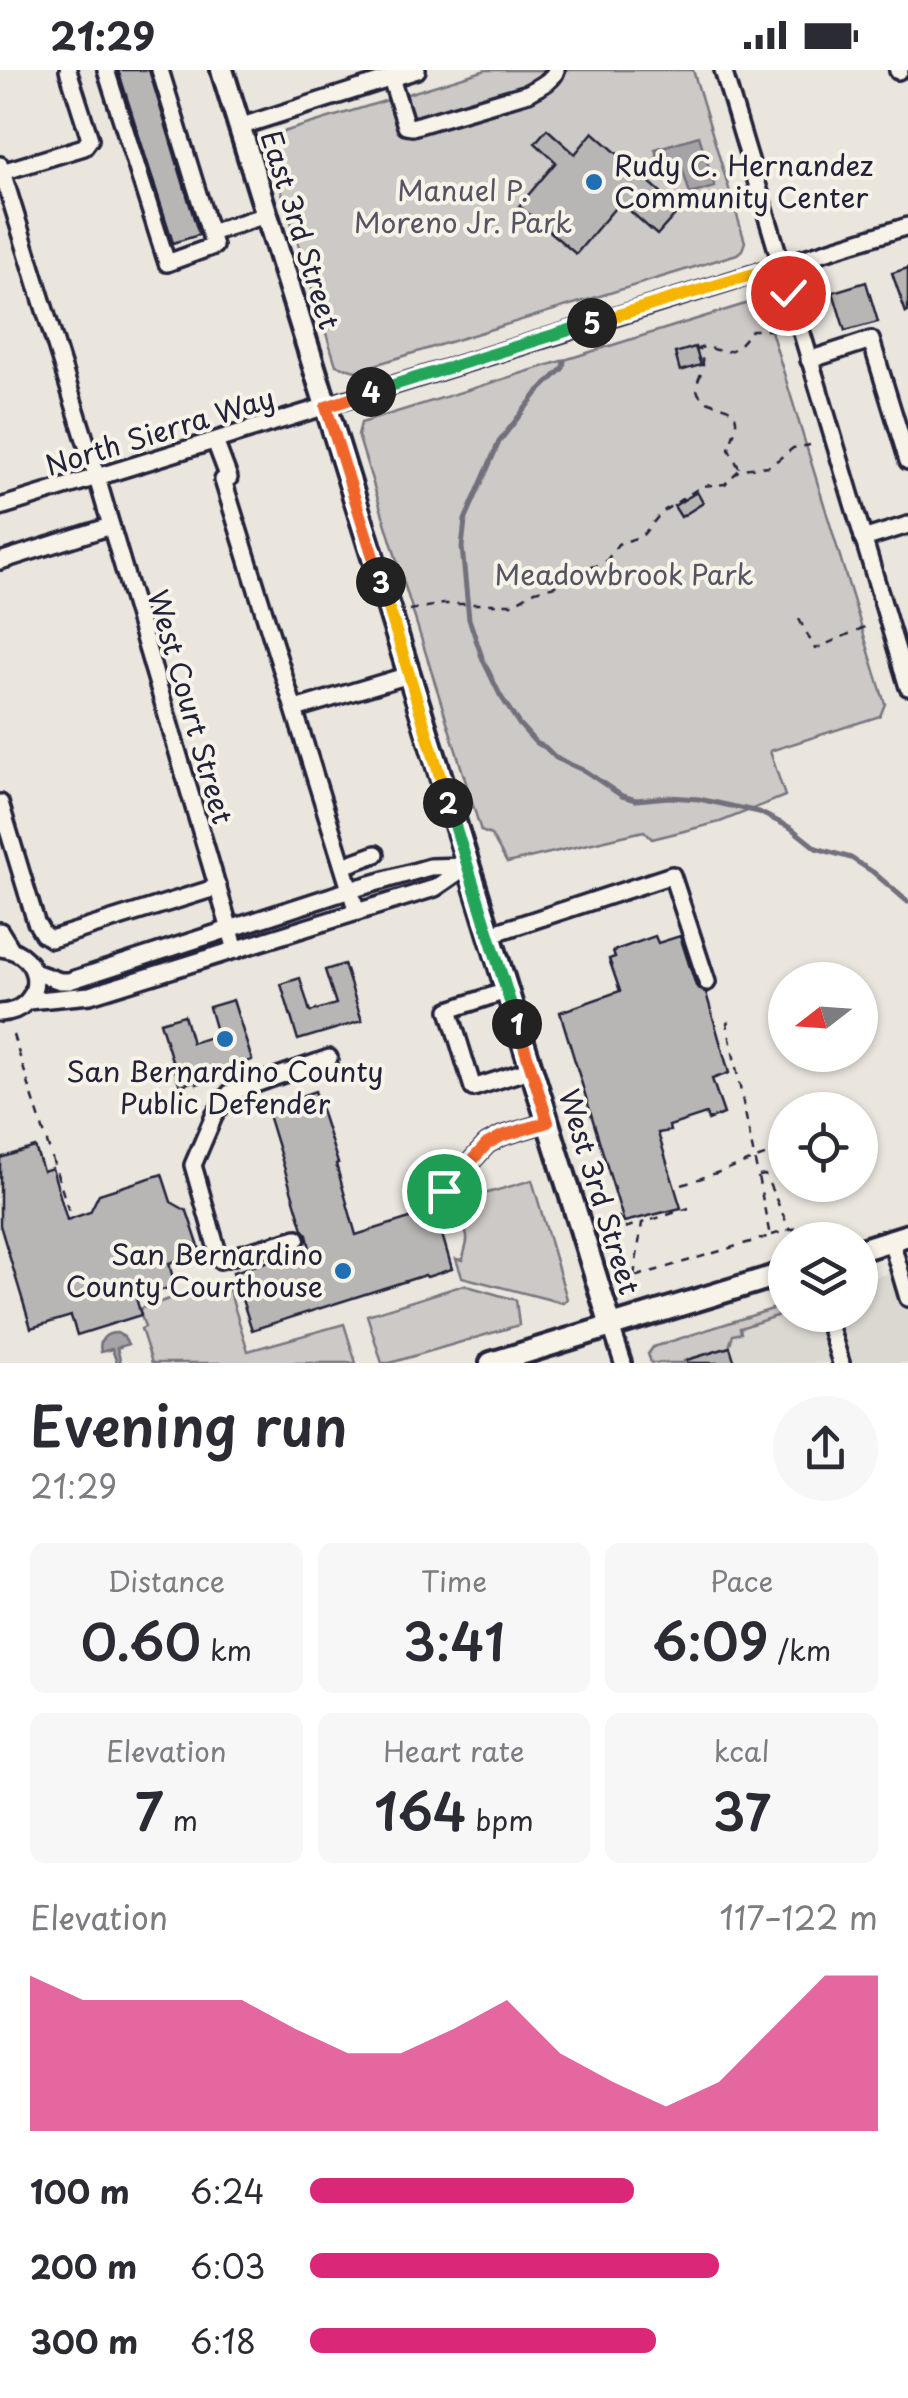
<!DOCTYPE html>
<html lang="en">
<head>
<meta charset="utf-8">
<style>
  :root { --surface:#fff; --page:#f7f7f7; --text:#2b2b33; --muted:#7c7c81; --accent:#db2777 }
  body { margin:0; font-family:"Playpen Sans",sans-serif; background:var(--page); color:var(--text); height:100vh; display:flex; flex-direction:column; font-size:38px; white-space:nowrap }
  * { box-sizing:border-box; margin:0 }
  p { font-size:32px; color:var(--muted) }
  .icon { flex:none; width:55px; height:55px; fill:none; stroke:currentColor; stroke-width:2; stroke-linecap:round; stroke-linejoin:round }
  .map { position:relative; height:1293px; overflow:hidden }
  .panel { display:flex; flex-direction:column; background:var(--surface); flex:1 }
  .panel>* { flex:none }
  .needle { width:65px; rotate:253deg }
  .controls { position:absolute; left:768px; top:892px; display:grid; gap:20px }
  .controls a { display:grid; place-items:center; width:110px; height:110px; border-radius:50%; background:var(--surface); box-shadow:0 2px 8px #0004; font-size:50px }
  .pin { position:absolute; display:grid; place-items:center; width:85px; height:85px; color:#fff; margin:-42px; border:5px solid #fff; border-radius:50%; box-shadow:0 2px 10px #0007 }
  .km { position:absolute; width:50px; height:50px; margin:-25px; border-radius:50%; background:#222; color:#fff; font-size:28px; line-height:50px; text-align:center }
  .round { display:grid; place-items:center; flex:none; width:105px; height:105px; border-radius:52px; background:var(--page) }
  .head { display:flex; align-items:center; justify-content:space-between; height:170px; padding:0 30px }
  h1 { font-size:55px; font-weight:600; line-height:75px }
  .stats { display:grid; grid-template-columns:repeat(3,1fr); gap:15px; height:170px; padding:10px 30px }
  .stats div { display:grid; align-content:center; border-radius:15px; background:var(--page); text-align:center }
  .stats b { font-size:50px; font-weight:600 }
  .stats small { font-size:28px; font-weight:400 }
  .stats p { font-size:28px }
  .chart { height:280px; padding:20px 30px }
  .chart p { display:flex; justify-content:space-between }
  .chart svg { width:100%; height:180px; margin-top:10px; fill:var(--accent); opacity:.7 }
  ul { padding:0 30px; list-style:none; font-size:32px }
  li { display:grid; grid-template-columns:160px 120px 1fr; align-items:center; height:75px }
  li i { height:25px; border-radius:12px; background:var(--accent) }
  .status { display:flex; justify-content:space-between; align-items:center; height:70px; padding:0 50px; background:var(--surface); direction:ltr }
  .status svg { height:28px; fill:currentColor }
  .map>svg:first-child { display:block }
  .built { fill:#dbd8d2 }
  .green { fill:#cdc9c6; stroke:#787680; stroke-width:2.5 }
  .water { fill:#a6a3a6; stroke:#716f7b; stroke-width:2.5 }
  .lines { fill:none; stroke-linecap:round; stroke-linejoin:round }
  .stream { stroke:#716f7b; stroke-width:5 }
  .building { fill:#b8b6b5; stroke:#22223b; stroke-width:2.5 }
  .minor-casing { stroke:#22223b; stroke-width:22 }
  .major-casing { stroke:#22223b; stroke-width:28 }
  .path { stroke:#22223b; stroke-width:2.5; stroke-dasharray:8 8; stroke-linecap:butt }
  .minor { stroke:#f7f3e8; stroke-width:15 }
  .major { stroke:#f7f3e8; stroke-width:20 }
  .split-1-casing { stroke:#fff; stroke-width:20 }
  .split-2-casing { stroke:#fff; stroke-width:20 }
  .split-3-casing { stroke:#fff; stroke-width:20 }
  .split-4-casing { stroke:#fff; stroke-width:20 }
  .split-5-casing { stroke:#fff; stroke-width:20 }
  .split-6-casing { stroke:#fff; stroke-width:20 }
  .split-1 { stroke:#f0652b; stroke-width:12 }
  .split-2 { stroke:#22a559; stroke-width:12 }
  .split-3 { stroke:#f5b400; stroke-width:12 }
  .split-4 { stroke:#f0652b; stroke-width:12 }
  .split-5 { stroke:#22a559; stroke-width:12 }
  .split-6 { stroke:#f5b400; stroke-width:12 }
  .poi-dot { fill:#1f6fb2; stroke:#f7f3e8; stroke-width:4 }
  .labels { text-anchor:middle; stroke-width:8; stroke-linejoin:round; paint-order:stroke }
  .poi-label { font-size:28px; fill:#22223b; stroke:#f7f3e8; text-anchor:start }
  .park-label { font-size:28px; fill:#555465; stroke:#f7f3e8 }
  .street-label { font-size:28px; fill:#22223b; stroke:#f7f3e8 }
</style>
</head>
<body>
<div class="status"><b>21:29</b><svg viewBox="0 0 49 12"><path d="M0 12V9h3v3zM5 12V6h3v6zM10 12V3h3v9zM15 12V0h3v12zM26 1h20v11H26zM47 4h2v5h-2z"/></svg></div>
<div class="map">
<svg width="908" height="1293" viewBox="0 0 908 1293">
  <rect width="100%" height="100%" fill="#eae6de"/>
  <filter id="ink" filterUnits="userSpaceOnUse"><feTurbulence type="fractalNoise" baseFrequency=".01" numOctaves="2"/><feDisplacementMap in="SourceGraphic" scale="20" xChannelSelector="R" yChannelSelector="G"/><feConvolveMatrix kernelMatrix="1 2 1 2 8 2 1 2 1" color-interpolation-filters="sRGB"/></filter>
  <g filter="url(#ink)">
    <polygon class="built" points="908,1197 908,1293 651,1293 648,1284 653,1277 785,1235 785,1245 860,1245 860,1212"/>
    <g class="green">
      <polygon points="486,0 693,0 745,172 742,180 737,184 355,301 336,295 267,75 273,65"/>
      <polygon points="755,231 764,238 885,634 880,646 770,681 785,726 720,752 652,769 644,761 507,793 491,765 481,761 358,365 361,353"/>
      <path d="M532 1110 567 1229 563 1233 462 1207 456 1189 463 1190C463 1182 470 1172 466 1163 463 1157 455 1153 451 1147L460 1131Z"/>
      <polygon points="226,1210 248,1281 344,1254 356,1293 152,1293 141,1259 145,1257 139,1239"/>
      <polygon points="464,1215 516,1230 519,1255 390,1293 382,1293 367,1245"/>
      <polygon points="785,1235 785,1243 740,1258 741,1263 733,1265 729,1277 684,1291 684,1293 651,1293 648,1284 653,1277"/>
    </g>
    <g class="water">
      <polygon points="699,66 715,117 690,124 680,91 661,97 655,79"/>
      <path d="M117 1263 124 1267 128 1274 117 1278 121 1293H117L112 1279 101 1282C98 1270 105 1263 117 1263Z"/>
    </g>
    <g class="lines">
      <polyline class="stream" points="564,291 563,298 537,323 499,372 465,450 462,477 469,549 483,590 500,625 519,654 536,673 545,677 556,688 585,701 622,726 636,730 669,727 699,729 759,742 791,758 816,778 851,788 873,802 908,832"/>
    </g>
    <g class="building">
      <polygon points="118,0 149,0 199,165 173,173"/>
      <polygon points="547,59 575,84 593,62 680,139 657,165 620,132 576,184 519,136 556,92 535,73"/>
      <polygon points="908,198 908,242 906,243 892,203"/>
      <polygon points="866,212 878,252 845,261 833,222"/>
      <polygon points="695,277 701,295 680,301 675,283"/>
      <polygon points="697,422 703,433 681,447 674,436"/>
      <polygon points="655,866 658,873 680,866 696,916 706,923 729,1003 712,1009 724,1044 708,1050 706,1044 669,1056 670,1061 658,1063 681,1138 624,1152 560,942 620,921 609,889 615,887 613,881"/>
      <polygon points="344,894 362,951 298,970 281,914 300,908 310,942 336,934 325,900"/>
      <polygon points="233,930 252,990 237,995 239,1000 197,1014 196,1010 180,1016 160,952 184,945 192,973 217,965 209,937"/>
      <polygon points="315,1021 338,1093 336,1094 356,1165 435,1140 452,1199 427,1207 425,1205 252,1260 233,1202 310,1179 307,1164 303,1159 266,1038"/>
      <polygon points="35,1077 43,1101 52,1098 67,1150 90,1142 99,1124 162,1104 171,1132 187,1141 201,1183 169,1193 175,1216 136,1228 141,1245 77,1265 71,1246 31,1258 0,1155 0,1088"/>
      <polygon points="730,1277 735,1293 687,1293 687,1290"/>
    </g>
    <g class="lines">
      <g class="minor-casing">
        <g id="minor">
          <polyline points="106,0 167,193 214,176 160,0"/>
          <polyline points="723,0 908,617"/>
          <polyline points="898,1 900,0"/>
          <path d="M391 8 406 56 412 57 528 23C538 17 553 11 556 0"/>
          <polyline points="239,57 417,0"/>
          <polyline points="0,95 97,408 236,880"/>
          <polyline points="2,102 84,77 90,69 68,0"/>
          <polyline points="210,163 266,145"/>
          <polyline points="809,290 871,270 908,391"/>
          <polyline points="215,371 229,408"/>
          <polyline points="223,410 357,842"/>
          <polyline points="0,437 908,156"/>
          <polyline points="863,469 908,455"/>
          <polyline points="0,491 111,456"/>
          <polyline points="295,639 409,605"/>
          <polyline points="0,733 36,852 43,864 51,869 218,817"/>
          <polyline points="343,796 376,784"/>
          <polyline points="0,861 11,879"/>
          <polyline points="488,865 672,805 707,912"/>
          <path d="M0 878C46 882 47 940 0 943"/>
          <polyline points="34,902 60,911 69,911 350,820 430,797 466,796"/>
          <polyline points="506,921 449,940 473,1018 532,999"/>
          <polyline points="28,931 90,925 357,842 435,818 467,796"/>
          <polyline points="417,1118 444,1121 487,1074 502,1066 548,1052"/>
          <polyline points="297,1168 220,1190 193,1095 214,1046 230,1023 329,988"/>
          <polyline points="891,1171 908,1228"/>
          <polyline points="611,1256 623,1293"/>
          <polyline points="831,1261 841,1293"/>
        </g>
      </g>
      <g class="major-casing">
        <g id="major">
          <polyline points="222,0 611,1256"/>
          <polyline points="860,1180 908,1165"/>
          <polyline points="491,1293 785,1203"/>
        </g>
      </g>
      <g class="path">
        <path d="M739 398 729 379C730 371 735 364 736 355 739 329 700 340 697 319 696 311 703 303 703 295 703 289 700 284 698 279L706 276C733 288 735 279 752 260H774"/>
        <polyline points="409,540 444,534 513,534 535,521 559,515 579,499 596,496 607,490 618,474 642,466 662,442 702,416 725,414 740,399 770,396 793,378 810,375"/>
        <polyline points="799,549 815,579 865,557"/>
        <polyline points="13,965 71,1148"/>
        <polyline points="759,1106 765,1105 790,1160 796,1158"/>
        <polyline points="682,1115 773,1083"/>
        <polyline points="603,1151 619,1147 622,1159 640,1153"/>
        <polyline points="772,1165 788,1160"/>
        <polyline points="634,1206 642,1153 689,1138"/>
        <polyline points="621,1211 770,1166 727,953 733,950"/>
      </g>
      <use href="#minor" class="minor"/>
      <use href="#major" class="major"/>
    </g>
  </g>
  <g class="lines" filter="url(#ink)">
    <g class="split-1-casing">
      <polyline id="split-1" points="444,1121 487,1074 502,1066 548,1052 517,954"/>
    </g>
    <g class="split-2-casing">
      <polyline id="split-2" points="448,733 517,954"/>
    </g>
    <g class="split-3-casing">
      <polyline id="split-3" points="381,512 448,733"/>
    </g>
    <g class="split-4-casing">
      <polyline id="split-4" points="371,322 326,337 381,512"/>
    </g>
    <g class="split-5-casing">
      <polyline id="split-5" points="371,322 592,253"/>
    </g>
    <g class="split-6-casing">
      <polyline id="split-6" points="592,253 780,196 788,223"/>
    </g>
    <use href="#split-1" class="split-1"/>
    <use href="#split-2" class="split-2"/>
    <use href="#split-3" class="split-3"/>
    <use href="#split-4" class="split-4"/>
    <use href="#split-5" class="split-5"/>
    <use href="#split-6" class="split-6"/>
  </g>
  <g class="poi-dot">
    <circle cx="594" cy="112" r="10"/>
    <circle cx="225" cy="969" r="10"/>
    <circle cx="343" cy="1201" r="10"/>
  </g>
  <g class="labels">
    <g class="poi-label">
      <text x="614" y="106">Rudy C. Hernandez<tspan x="614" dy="32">Community Center</tspan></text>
      <text x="225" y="1012" text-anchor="middle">San Bernardino County<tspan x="225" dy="32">Public Defender</tspan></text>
      <text x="323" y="1195" text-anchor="end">San Bernardino<tspan x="323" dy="32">County Courthouse</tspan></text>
    </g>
    <g class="park-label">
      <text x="463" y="131">Manuel P.<tspan x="463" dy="32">Moreno Jr. Park</tspan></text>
      <text x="624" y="515">Meadowbrook Park</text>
    </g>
    <g class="street-label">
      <text transform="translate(300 160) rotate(73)" y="10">East 3rd Street</text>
      <text transform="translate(160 362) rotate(-17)" y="10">North Sierra Way</text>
      <text transform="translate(190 637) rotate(74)" y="10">West Court Street</text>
      <text transform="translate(599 1122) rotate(73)" y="10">West 3rd Street</text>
    </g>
  </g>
</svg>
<div class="controls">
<a><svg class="needle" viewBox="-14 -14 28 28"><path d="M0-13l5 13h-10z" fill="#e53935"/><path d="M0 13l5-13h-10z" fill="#7c7c81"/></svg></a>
<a><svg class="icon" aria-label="locate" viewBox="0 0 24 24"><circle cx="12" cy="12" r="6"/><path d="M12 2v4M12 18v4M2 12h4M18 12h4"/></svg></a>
<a><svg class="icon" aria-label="layers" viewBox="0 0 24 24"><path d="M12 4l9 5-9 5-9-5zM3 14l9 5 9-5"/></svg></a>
</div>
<div class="pin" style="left:444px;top:1121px;background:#1e9e55"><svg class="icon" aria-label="arrive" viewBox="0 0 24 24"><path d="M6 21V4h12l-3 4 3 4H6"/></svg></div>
<div class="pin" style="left:788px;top:223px;background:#d93025"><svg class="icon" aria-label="check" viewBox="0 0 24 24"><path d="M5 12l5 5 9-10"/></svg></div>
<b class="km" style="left:517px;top:954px">1</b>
<b class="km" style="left:448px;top:733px">2</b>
<b class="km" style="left:381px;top:512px">3</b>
<b class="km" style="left:371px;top:322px">4</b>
<b class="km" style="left:592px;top:253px">5</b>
</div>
<section class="panel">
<div class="head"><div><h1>Evening run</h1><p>21:29</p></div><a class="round"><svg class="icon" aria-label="share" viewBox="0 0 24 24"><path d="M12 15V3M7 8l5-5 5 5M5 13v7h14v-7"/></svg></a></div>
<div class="stats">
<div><p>Distance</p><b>0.60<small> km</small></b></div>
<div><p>Time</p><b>3:41</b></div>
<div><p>Pace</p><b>6:09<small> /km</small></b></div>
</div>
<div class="stats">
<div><p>Elevation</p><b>7<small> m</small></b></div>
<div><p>Heart rate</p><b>164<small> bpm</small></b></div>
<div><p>kcal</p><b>37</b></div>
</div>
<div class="chart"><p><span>Elevation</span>117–122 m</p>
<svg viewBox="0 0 160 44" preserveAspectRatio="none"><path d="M0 44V6L10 12L20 12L30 12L40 12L50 19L60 25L70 25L80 19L90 12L100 25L110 32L120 38L130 32L140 19L150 6L160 6V44z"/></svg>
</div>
<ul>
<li><b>100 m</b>6:24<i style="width:57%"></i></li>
<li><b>200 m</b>6:03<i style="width:72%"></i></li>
<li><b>300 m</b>6:18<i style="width:61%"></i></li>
</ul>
</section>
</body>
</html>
